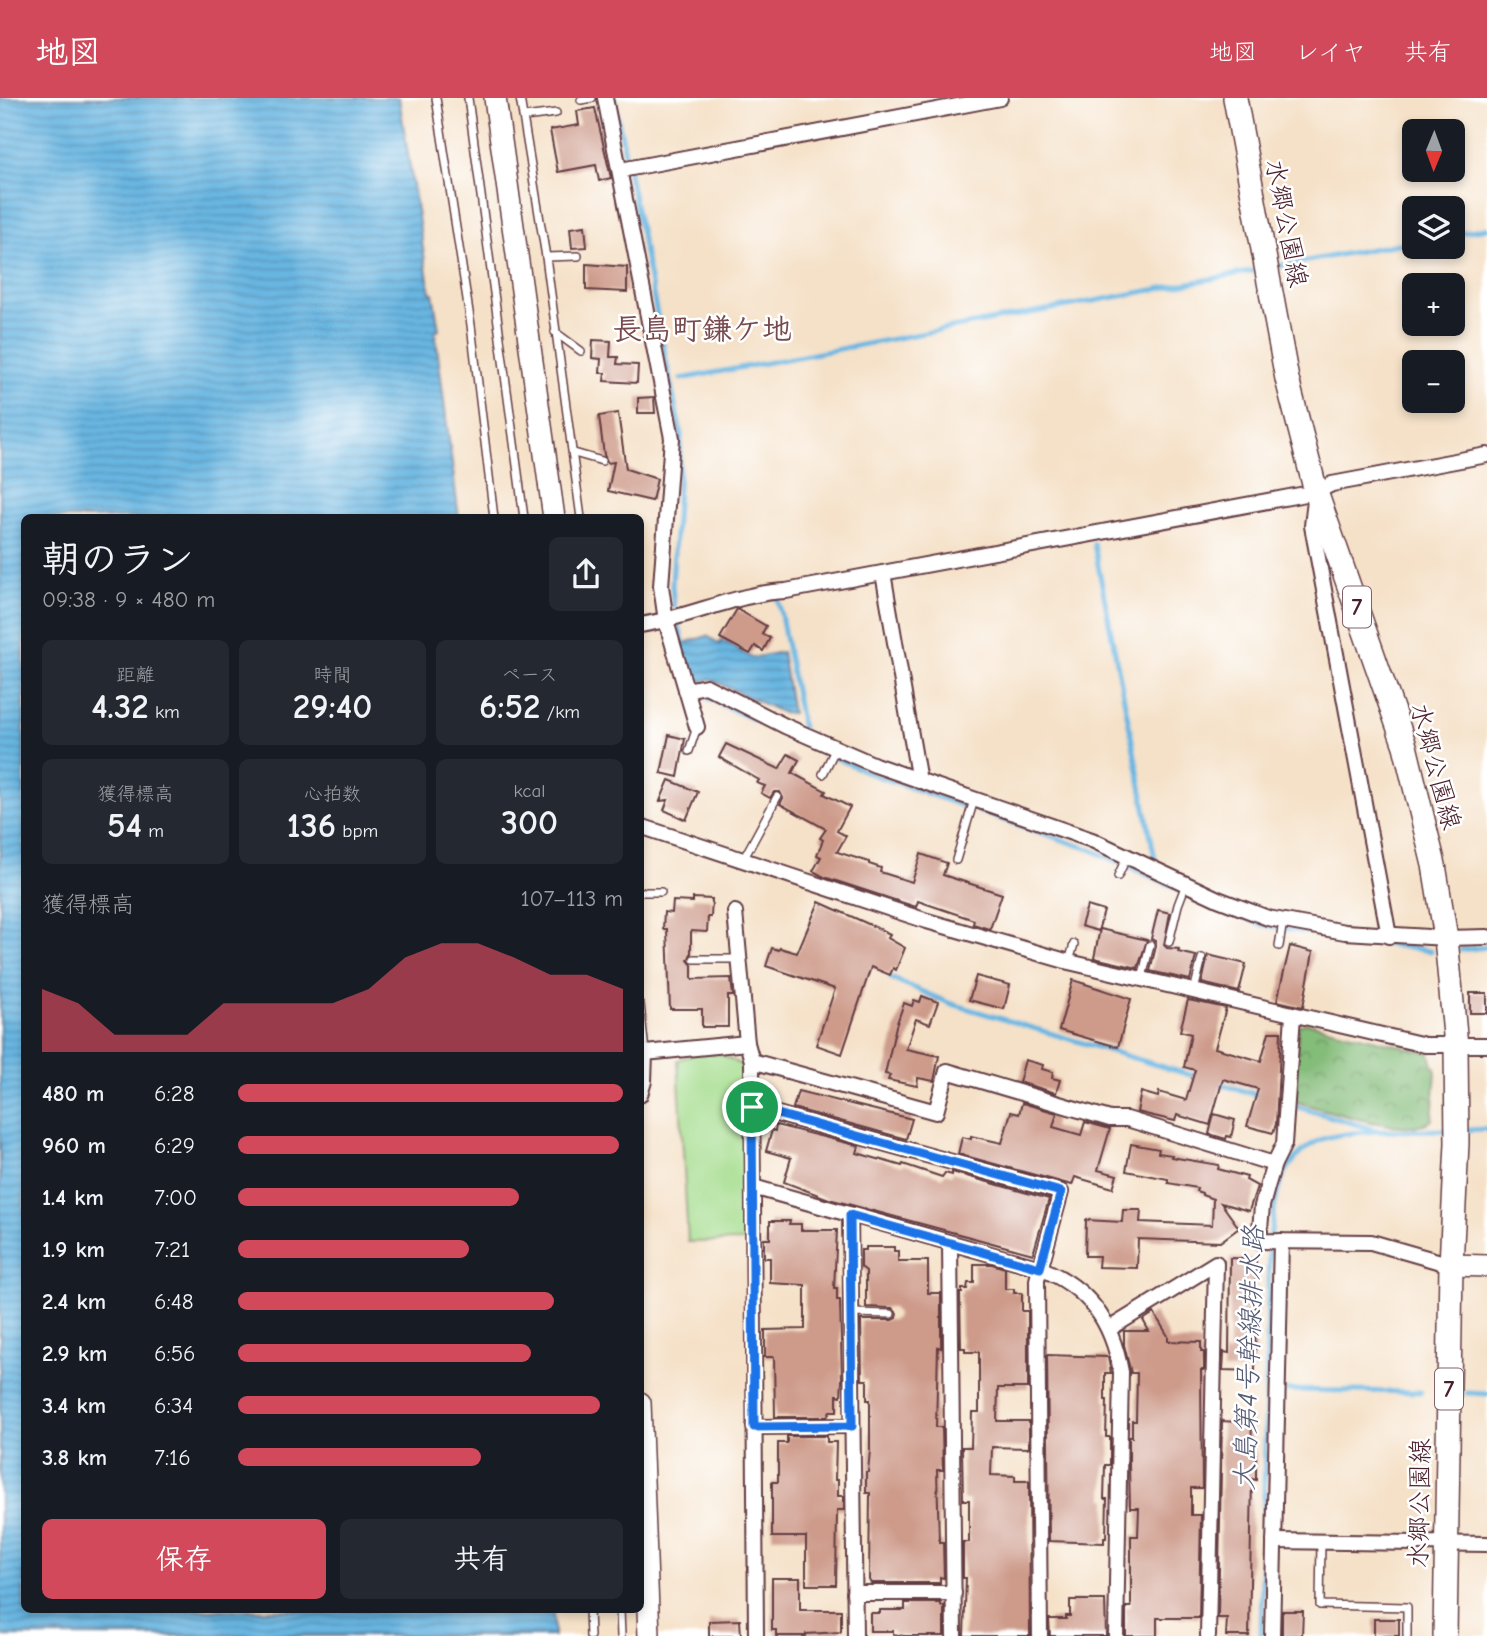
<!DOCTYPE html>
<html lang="ja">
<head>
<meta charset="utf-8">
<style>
  :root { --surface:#171b24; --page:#242831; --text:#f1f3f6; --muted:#9ea1a6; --accent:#d1495b }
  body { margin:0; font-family:"Comic Neue","Klee One",sans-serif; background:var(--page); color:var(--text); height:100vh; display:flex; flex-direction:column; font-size:26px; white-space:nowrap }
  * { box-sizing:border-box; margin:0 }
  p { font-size:23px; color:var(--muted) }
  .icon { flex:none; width:38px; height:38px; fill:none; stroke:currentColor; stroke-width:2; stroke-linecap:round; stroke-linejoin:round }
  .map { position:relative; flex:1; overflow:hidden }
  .side { position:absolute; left:21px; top:416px; width:623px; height:1099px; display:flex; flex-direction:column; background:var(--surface); border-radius:10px; box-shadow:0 4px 10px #0003 }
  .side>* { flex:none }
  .needle { width:46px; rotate:181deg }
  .controls { position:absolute; left:1402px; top:21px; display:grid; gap:14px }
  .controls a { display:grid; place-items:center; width:63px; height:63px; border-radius:10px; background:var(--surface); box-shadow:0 4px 10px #0003; font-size:35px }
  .pin { position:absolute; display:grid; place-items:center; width:60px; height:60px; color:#fff; margin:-30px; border:4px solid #fff; border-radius:50%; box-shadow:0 2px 7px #0007 }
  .round { display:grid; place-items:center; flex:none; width:74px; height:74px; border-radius:10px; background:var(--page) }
  .head { display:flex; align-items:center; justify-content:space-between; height:119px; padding:0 21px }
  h1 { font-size:38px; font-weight:700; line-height:52px }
  .stats { display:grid; grid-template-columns:repeat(3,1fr); gap:10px; height:119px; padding:7px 21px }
  .stats div { display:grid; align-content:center; border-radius:10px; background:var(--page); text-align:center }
  .stats b { font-size:35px; font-weight:700 }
  .stats small { font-size:19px; font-weight:400 }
  .stats p { font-size:19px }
  .chart { height:196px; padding:14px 21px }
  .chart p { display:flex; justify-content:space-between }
  .chart svg { width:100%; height:126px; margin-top:7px; fill:var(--accent); opacity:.7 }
  .action { display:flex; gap:14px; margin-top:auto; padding:14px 21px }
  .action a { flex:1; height:80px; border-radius:10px; background:var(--accent); color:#fff; font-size:28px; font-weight:700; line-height:80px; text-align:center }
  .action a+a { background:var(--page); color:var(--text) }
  ul { padding:0 21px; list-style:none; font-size:23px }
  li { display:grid; grid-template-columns:112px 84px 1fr; align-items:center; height:52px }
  li i { height:18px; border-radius:9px; background:var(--accent) }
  header { display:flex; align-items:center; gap:42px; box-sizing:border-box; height:98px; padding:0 35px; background:var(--accent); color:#fff }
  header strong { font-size:33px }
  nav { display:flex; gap:38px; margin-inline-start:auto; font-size:24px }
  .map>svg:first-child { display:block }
  .forest { fill:url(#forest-crowns); stroke:#676e52; stroke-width:2 }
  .park { fill:#a5dd8e; stroke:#787e5c; stroke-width:2 }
  .water { fill:url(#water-rules); stroke:#596a86; stroke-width:2 }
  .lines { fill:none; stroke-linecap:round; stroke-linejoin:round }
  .stream { stroke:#68b6e2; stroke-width:5 }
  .building { fill:#ce9b8b }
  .lane-casing { stroke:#643c43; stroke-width:10 }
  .street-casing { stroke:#643c43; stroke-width:18 }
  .secondary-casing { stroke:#643c43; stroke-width:24 }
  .primary-casing { stroke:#643c43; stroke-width:26 }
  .lane { stroke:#fff; stroke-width:7 }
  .street { stroke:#fff; stroke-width:14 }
  .secondary { stroke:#fff; stroke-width:21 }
  .primary { stroke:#fff; stroke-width:23 }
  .route-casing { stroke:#fff; stroke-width:14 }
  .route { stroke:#1a73e8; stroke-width:9 }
  .labels { text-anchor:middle; stroke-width:5; stroke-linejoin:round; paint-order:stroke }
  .shield { fill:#fff; stroke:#80626b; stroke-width:2 }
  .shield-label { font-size:24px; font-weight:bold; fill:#4a1f2b }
  .street-label { font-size:26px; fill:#4a1f2b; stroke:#fff }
  .water-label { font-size:28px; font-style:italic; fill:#565b74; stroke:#fff }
  .quarter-label { font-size:30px; font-weight:bold; fill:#784a4d; stroke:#fff }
</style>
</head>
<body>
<header>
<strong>地図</strong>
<nav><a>地図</a><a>レイヤ</a><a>共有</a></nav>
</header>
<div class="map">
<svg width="1487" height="1538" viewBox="0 0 1487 1538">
  <defs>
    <pattern id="forest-crowns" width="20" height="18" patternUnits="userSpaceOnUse" patternTransform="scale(1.75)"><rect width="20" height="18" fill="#84bc79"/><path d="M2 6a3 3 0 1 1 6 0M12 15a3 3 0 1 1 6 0" fill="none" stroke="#6e9863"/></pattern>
    <pattern id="water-rules" width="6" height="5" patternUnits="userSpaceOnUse" patternTransform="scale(1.75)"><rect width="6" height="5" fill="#68b6e2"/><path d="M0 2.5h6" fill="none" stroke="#5893b7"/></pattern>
  </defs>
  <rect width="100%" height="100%" fill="#fff"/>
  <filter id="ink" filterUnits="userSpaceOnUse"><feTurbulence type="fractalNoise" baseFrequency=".0143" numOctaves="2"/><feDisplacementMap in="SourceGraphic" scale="14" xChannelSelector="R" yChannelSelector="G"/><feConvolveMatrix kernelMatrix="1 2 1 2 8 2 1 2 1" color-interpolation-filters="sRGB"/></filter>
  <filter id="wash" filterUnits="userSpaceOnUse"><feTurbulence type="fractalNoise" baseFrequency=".00686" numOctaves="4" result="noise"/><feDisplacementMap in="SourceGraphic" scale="28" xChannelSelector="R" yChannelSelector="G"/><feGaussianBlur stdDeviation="1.57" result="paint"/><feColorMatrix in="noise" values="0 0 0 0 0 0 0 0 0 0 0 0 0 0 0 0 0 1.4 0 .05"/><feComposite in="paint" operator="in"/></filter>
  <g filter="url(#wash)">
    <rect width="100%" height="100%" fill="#f5e1c8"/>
    <path class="forest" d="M1307 925 1430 955 1432 964 1436 974 1432 1022C1408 1041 1324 1011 1294 1003L1298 928Z"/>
    <polygon class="park" points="695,956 720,956 744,968 744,1143 688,1144 678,962"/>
    <g class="water">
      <polygon points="0,0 399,0 430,194 433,195 439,232 435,233 459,420 24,420 24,1512 553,1512 554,1538 0,1538"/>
      <polygon points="707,538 720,546 722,542 752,560 782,554 792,615 783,615 710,581 692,586 681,546"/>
    </g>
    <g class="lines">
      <g class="stream">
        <polyline points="614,0 681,337 672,488 674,509"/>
        <polyline points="1452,136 1487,130"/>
        <polyline points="1280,168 1414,143"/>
        <polyline points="681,281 1253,173"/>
        <polyline points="1094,446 1155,761"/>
        <polyline points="778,501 802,629"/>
        <polyline points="679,528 685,552"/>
        <polyline points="708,600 827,656"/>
        <polyline points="836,660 871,676 965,709"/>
        <polyline points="977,713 1092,752 1117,764"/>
        <polyline points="1127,768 1179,791"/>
        <polyline points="1187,794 1200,800"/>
        <polyline points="1222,810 1261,827 1277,829"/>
        <polyline points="1286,831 1307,834"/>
        <polyline points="1351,841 1431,853"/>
        <polyline points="1461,852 1487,849"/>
        <polyline points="891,880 949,905 1197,979"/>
        <polyline points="1217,985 1261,998"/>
        <polyline points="1295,1008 1379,1033"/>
        <polyline points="1463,1032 1487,1031"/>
        <polyline points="1287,1292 1421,1294"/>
        <polyline points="1467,1295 1487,1296"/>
        <path d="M1261 1538 1269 1149C1272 1129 1273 1109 1279 1090 1284 1071 1301 1050 1320 1042 1347 1031 1417 1033 1449 1032"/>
      </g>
    </g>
    <g id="blocks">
      <g class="building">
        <polygon points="595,10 611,80 599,83 596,67 558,74 550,32 579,27 577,13"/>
        <polygon points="585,128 587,149 572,150 570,130"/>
        <polygon points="586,166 627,169 627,194 586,192"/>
        <polygon points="593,242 611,243 610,259 618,259 617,266 638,267 637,285 604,283 605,275 600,275 601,261 592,260"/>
        <polygon points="654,299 655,315 638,315 638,300"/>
        <polygon points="618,315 626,371 657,381 652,403 608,393 614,364 608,365 604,357 599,318"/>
        <polygon points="737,511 766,528 762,536 770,540 763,553 755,548 750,556 720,540"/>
        <polygon points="669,637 685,641 678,679 661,675"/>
        <polygon points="726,646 779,671 788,656 799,662 792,675 826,693 824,696 850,709 837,733 846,738 837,754 869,764 869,766 881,770 880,774 912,784 921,756 947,765 943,777 1002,796 991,828 989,831 973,826 974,822 918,803 916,809 824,779 813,773 821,759 817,757 823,742 820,740 826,731 780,706 783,700 780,694 774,694 770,700 761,695 765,688 757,685 759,682 719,659"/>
        <polygon points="669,682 698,694 686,722 664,712 668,702 660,703"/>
        <polygon points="693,800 712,801 711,819 708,819 707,834 691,833 691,856 688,862 692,867 692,881 731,880 733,898 728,898 728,929 702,929 702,911 670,911 667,831 663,831 664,814 672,815 673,803 693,804"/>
        <polygon points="819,804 884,833 890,836 888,840 905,850 896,872 893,870 890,877 871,869 842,956 816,947 835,891 766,868 772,850 779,852 780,850 797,855"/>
        <polygon points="1087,808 1104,813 1098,833 1081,828"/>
        <polygon points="1158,812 1170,815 1164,847 1167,850 1179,851 1178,854 1196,858 1190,882 1150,873 1156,848 1155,843 1151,841"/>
        <polygon points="1100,831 1147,842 1138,870 1094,860"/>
        <polygon points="1290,848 1313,854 1303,909 1277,903"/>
        <polygon points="1208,857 1246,866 1239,894 1202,885"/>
        <polygon points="976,878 1010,887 1004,911 969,902"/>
        <polygon points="1073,882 1131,901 1118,949 1059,932"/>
        <rect x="1470" y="895" width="17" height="20"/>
        <polygon points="922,898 938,904 930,926 916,921 906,951 939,958 934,983 918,980 917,988 888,982 890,977 885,976 896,928 904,905 912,908 914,902 920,904"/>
        <polygon points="1188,902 1226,910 1215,950 1261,963 1269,934 1281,934 1276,1026 1273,1035 1247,1028 1258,991 1223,981 1210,1027 1177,1017 1175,1023 1137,1014 1141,994 1158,999 1159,994 1186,1002 1195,972 1184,969 1191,936 1180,933"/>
        <polygon points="1025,962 1043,967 1042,971 1053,974 1052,980 1060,982 1056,995 1019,984"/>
        <polygon points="798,993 912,1021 906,1041 793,1010"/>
        <polygon points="1022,1005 1057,1015 1053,1029 1081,1037 1085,1024 1110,1031 1098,1072 1117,1077 1113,1090 1075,1079 1072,1087 958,1056 962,1039 971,1041 971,1038 1002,1045 1011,1014 1019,1016"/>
        <polygon points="1214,1016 1235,1022 1231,1039 1227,1038 1226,1041 1209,1036"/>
        <polygon points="776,1027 859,1048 857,1055 902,1068 903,1066 942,1079 945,1075 952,1077 952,1074 1049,1101 1033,1156 829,1101 784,1084 791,1060 766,1053 772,1032 775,1033"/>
        <polygon points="1131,1046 1159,1051 1158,1055 1172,1057 1171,1059 1219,1067 1218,1071 1247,1079 1246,1082 1257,1088 1249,1113 1221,1105 1239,1130 1220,1144 1138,1141 1137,1170 1098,1169 1099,1158 1085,1158 1086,1122 1122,1124 1123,1112 1141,1112 1140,1124 1212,1127 1213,1101 1202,1097 1202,1095 1196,1093 1197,1090 1168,1085 1168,1081 1126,1073"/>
        <polygon points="770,1123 790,1123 789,1126 801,1126 801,1132 837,1132 834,1190 837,1190 837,1202 840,1202 842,1282 841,1298 837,1297 837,1313 830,1313 827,1319 775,1319 774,1259 765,1259 765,1232 805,1231 805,1187 770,1185 770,1160 764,1160 764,1141 770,1141"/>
        <polygon points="866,1149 894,1149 894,1153 898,1153 898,1163 928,1163 928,1195 941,1195 941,1250 938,1249 936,1329 942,1329 943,1372 937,1372 939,1444 943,1444 944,1480 940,1479 940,1485 871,1485 869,1482 870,1395 866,1395 866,1374 868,1374 870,1352 870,1302 867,1302 867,1282 862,1282 861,1222 892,1222 896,1220 897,1215 892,1210 866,1209 866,1173 861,1169 861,1152 866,1152"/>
        <polygon points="1230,1160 1256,1161 1255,1273 1223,1272 1224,1254 1229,1255"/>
        <polygon points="974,1166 992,1166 1005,1170 1005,1191 1014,1191 1014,1195 1022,1195 1022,1213 1028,1213 1028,1290 998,1290 997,1323 1029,1323 1029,1350 992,1349 991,1377 1015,1378 1015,1383 1029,1383 1030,1538 964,1538 966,1480 963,1480 963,1444 969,1444 969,1402 963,1402 962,1349 971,1349 972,1314 979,1314 979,1254 965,1254 965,1250 961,1250 960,1195 962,1195 962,1191 967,1191 968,1185 974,1185"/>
        <polygon points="1154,1215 1168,1238 1168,1243 1201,1244 1201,1254 1204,1254 1204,1272 1201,1272 1202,1390 1191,1390 1191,1417 1201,1417 1199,1520 1157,1520 1157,1538 1126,1538 1126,1509 1131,1509 1131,1438 1138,1438 1139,1410 1130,1410 1129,1367 1129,1339 1132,1339 1132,1323 1136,1323 1137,1275 1131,1275 1124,1247 1124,1233 1149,1233 1143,1222"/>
        <polygon points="1047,1257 1108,1259 1111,1275 1105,1275 1105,1302 1107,1302 1106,1339 1110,1339 1110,1367 1105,1367 1104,1401 1107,1401 1106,1440 1104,1440 1104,1445 1049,1443"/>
        <polygon points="1237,1321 1252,1321 1251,1354 1255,1354 1256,1358 1256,1382 1252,1381 1249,1538 1226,1538 1227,1520 1218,1520 1222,1323 1237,1324"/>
        <polygon points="787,1338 827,1338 827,1344 836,1344 835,1382 838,1382 838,1398 844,1398 844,1412 837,1412 836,1487 806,1487 806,1439 772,1439 772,1384 778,1384 778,1345 787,1345"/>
        <polygon points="772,1480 800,1480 800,1512 841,1512 841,1534 806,1536 806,1538 776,1538 776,1532 772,1532"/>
        <polygon points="1070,1502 1105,1502 1106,1538 1050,1538 1049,1521 1066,1521 1066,1518 1070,1518"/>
        <polygon points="905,1505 941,1505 941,1508 944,1508 944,1538 904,1538 893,1536 893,1533 870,1533 870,1515 880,1515 880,1512 905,1512"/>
        <polygon points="1282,1513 1303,1513 1302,1537 1282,1538"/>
        <rect x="1374" y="1521" width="25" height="17"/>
        <polygon points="740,1522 741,1538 709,1538 709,1523"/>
      </g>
    </g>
  </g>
  <g filter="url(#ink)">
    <use href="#blocks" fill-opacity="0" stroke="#643c43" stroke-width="2"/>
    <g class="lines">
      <g class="lane-casing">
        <g id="lane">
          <polyline points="436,0 471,227 494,420"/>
          <polyline points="468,0 524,420"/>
          <polyline points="520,0 546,159 581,420"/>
          <polyline points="581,2 592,0"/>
          <polyline points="524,19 556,15"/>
          <polyline points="546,159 578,158"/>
          <polyline points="555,234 581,253"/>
          <polyline points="574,355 602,363"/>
          <polyline points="689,653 697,629"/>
          <polyline points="823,676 836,650"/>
          <polyline points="743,762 777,699"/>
          <polyline points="956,762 974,702"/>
          <polyline points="1118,778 1127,758"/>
          <polyline points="640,794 661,794"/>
          <polyline points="1169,844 1178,807 1186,786"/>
          <polyline points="1279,848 1283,823"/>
          <polyline points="694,861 739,861"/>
          <polyline points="1069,864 1074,846"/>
          <polyline points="1142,880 1150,847"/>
          <polyline points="1194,893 1202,860"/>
          <polyline points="640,906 645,954"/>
          <polyline points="851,1215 891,1216"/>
          <polyline points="1321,1443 1320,1507 1407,1509 1407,1538"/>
          <polyline points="589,1512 590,1538"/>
          <polyline points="620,1512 621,1538"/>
        </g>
      </g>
      <g class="street-casing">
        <g id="street">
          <polyline points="605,0 672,340 661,488 666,523 697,629"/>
          <polyline points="621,72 1000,0"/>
          <polyline points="1315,402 1312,428 1389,838"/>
          <polyline points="883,475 919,683"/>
          <path d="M640 527C690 520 736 495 786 493L1316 394 1332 386 1487 357"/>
          <polyline points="686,592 706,588 785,628 875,667 1092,742 1218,801 1268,820 1345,834 1446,840 1487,839"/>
          <polyline points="640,728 927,823 1069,864 1425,947 1487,947"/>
          <polyline points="735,814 747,945"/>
          <polyline points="1293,917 1284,1046 1274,1066 1268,1086 1262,1108 1259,1143 1371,1144 1451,1167"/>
          <polyline points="752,963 936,1014 947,973 1110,1021 1127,1021 1274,1066"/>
          <polyline points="640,997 644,983 645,955 747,945 752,963 756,1538"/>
          <polyline points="752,1009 1061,1094 1037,1182 1040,1538"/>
          <path d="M753 1089 1040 1170C1089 1190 1112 1223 1121 1274L1116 1538"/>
          <polyline points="850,1117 855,1538"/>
          <polyline points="950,1145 954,1538"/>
          <polyline points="1109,1231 1216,1165 1208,1538"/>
          <polyline points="754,1329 852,1328"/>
          <polyline points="1274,1443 1487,1446"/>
          <polyline points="854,1495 954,1495"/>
          <polyline points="1272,1538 1281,1143"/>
        </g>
      </g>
      <g class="secondary-casing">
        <g id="secondary">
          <polyline points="495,0 554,420"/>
          <polyline points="1451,1167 1487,1168"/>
          <polyline points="640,1305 649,1538"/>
        </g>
      </g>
      <g class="primary-casing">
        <polyline id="primary" points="1235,0 1287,281 1316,394 1405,648 1434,767 1446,840 1456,948 1457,1045 1451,1167 1445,1538"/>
      </g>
      <use href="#lane" class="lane"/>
      <use href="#street" class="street"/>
      <use href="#secondary" class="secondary"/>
      <use href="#primary" class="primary"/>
    </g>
  </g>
  <g class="lines" filter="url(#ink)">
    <g class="route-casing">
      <polygon id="route" points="752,1009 1061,1094 1040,1170 850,1117 852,1328 754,1329"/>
    </g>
    <use href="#route" class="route"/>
  </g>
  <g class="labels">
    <g class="shield">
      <rect x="1343" y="488.5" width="28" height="41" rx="5"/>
      <rect x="1435" y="1270.5" width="28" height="41" rx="5"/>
    </g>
    <g class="shield-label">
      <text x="1357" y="517">7</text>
      <text x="1449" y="1299">7</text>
    </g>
    <g class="street-label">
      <text transform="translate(1287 125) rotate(79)" y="9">水郷公園線</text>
      <text transform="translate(1436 668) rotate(75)" y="9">水郷公園線</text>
      <text transform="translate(1419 1405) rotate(-89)" y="9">水郷公園線</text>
    </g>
    <g class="water-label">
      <text transform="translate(1248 1260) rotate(-88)" y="10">大島第4号幹線排水路</text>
    </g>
    <g class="quarter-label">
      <text x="702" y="241">長島町鎌ケ地</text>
    </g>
  </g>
</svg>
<div class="controls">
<a><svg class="needle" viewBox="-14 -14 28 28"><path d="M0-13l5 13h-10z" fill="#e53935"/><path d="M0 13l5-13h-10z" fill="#9ea1a6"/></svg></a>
<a><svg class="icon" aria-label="layers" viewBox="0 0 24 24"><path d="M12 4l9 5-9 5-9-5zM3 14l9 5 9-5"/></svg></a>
<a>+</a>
<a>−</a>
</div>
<div class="pin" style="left:752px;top:1009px;background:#1e9e55"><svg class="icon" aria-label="arrive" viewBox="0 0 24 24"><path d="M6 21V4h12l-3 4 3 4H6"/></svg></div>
<section class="side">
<div class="head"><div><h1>朝のラン</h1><p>09:38 · 9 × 480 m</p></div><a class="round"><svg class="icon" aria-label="share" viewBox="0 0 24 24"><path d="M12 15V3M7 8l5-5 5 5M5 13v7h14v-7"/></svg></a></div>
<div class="stats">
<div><p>距離</p><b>4.32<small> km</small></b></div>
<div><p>時間</p><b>29:40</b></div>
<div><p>ペース</p><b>6:52<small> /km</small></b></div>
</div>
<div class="stats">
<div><p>獲得標高</p><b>54<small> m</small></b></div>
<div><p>心拍数</p><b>136<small> bpm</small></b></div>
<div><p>kcal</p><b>300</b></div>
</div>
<div class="chart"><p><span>獲得標高</span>107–113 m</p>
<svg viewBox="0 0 160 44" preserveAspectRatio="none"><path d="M0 44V22L10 27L20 38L30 38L40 38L50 27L60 27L70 27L80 27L90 22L100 11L110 6L120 6L130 11L140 17L150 17L160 22V44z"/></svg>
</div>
<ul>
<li><b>480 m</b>6:28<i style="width:100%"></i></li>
<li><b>960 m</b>6:29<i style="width:99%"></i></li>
<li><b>1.4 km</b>7:00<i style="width:73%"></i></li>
<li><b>1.9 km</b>7:21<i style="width:60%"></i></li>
<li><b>2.4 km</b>6:48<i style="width:82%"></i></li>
<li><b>2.9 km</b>6:56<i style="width:76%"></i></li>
<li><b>3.4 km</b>6:34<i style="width:94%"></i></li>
<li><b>3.8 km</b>7:16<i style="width:63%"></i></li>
</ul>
<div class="action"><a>保存</a><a>共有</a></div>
</section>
</div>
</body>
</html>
